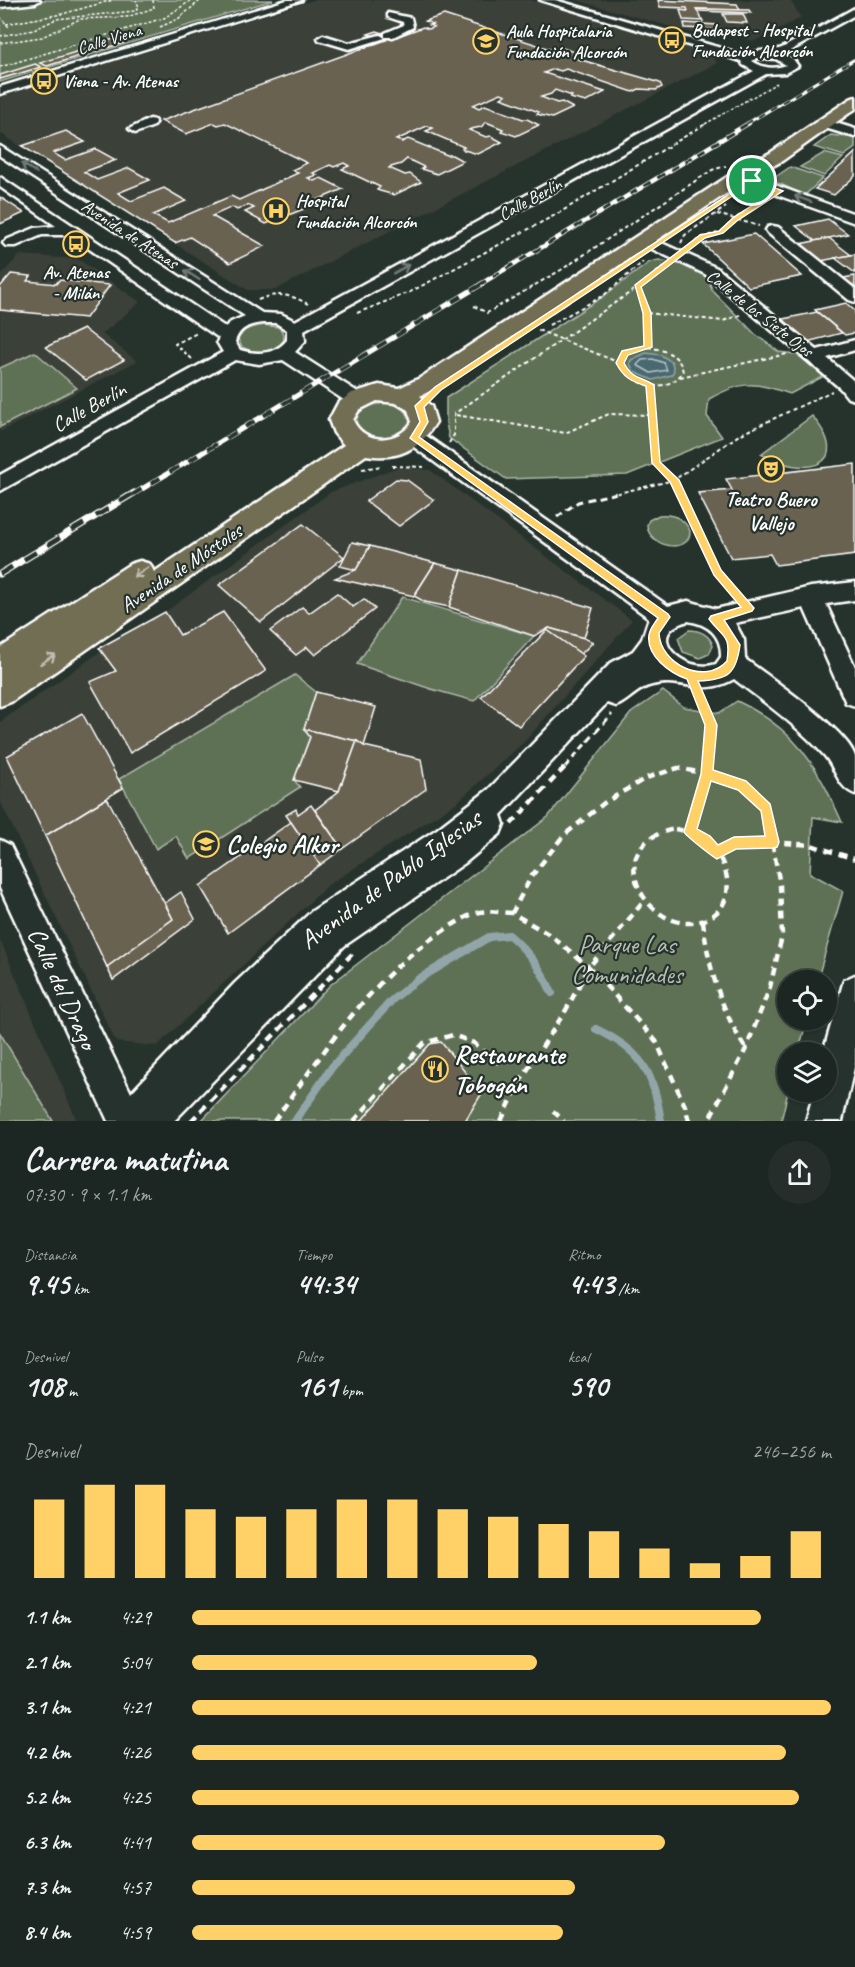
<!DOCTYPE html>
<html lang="es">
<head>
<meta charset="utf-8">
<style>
  :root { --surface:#1c2622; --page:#252e2a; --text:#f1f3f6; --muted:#a0a5a5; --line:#3a4340; --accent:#ffd166 }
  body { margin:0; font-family:Caveat,sans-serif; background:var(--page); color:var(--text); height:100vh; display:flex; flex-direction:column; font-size:22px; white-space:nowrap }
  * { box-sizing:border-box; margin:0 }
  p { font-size:20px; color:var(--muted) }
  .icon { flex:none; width:33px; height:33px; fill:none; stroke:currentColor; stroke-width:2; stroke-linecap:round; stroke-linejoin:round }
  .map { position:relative; height:1121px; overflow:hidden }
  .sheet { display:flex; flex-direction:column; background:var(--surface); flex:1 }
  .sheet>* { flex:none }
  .controls { position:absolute; left:777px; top:970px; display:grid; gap:12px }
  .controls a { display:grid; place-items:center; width:60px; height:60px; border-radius:50%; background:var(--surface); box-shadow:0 2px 4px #0004,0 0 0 2px var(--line); font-size:30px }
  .pin { position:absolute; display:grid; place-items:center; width:51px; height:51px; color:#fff; margin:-26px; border:3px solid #fff; border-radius:50%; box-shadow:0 2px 6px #0007 }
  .round { display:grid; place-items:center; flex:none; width:63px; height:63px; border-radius:32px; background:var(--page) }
  .summary { display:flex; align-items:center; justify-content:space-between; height:102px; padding:0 24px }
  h1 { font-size:33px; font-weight:600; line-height:45px }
  .figures { display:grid; grid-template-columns:repeat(3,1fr); gap:9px; height:102px; padding:6px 24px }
  .figures div { display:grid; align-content:center }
  .figures b { font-size:30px; font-weight:600 }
  .figures small { font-size:16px; font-weight:400 }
  .figures p { font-size:16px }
  .chart { height:168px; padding:12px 24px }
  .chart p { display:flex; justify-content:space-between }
  .chart svg { width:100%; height:108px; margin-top:6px; stroke:var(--accent); stroke-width:6 }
  ul { padding:0 24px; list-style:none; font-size:20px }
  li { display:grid; grid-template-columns:96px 72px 1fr; align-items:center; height:45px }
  li i { height:15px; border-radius:8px; background:var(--accent) }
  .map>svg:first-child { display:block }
  .built { fill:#3a4138 }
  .green { fill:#5e7154; stroke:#aeb8aa; stroke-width:1.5 }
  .water { fill:#4a6970; stroke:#92a5a9; stroke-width:1.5 }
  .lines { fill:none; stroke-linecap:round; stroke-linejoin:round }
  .shore { stroke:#b7c3c6; stroke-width:1.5 }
  .stream { stroke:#92a5a9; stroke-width:8 }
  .building { fill:#696251; stroke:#fff; stroke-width:1.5 }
  .minor-casing { stroke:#fff; stroke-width:5 }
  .major-casing { stroke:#fff; stroke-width:5 }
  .path-far3 { stroke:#fff; stroke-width:1.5; stroke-dasharray:3 2; stroke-linecap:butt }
  .path-far2 { stroke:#fff; stroke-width:2; stroke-dasharray:4 3; stroke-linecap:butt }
  .path-far1 { stroke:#fff; stroke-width:3; stroke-dasharray:7 4.5; stroke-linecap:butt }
  .path { stroke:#fff; stroke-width:4.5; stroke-dasharray:8 6; stroke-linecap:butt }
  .minor { fill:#26332d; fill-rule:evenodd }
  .major { fill:#726e52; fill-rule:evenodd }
  .rail-far3-casing { stroke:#fff; stroke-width:3 }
  .rail-far2-casing { stroke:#fff; stroke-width:4.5 }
  .rail-far1-casing { stroke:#fff; stroke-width:5 }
  .rail-casing { stroke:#fff; stroke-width:7 }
  .rail-far3 { stroke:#26332d; stroke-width:2; stroke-dasharray:7; stroke-linecap:butt }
  .rail-far2 { stroke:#26332d; stroke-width:3; stroke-dasharray:8; stroke-linecap:butt }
  .rail-far1 { stroke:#26332d; stroke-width:4; stroke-dasharray:11; stroke-linecap:butt }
  .rail { stroke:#26332d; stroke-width:4.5; stroke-dasharray:14; stroke-linecap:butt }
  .oneway { stroke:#727a76 }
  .oneway2 { stroke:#c0beb1 }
  .route { fill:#ffd166; stroke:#fff; stroke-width:1.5; fill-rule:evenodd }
  .labels { text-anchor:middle; stroke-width:4.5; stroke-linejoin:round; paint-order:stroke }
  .far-poi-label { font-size:18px; font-weight:bold; fill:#fff; stroke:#26332d; text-anchor:start }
  .far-street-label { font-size:18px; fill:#fff; stroke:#26332d }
  .street-label { font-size:21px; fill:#fff; stroke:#26332d }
  .poi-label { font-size:21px; font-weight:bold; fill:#fff; stroke:#26332d }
  .near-poi-label { font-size:26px; font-weight:bold; fill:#fff; stroke:#26332d; text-anchor:start }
  .near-street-label { font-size:26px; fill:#fff; stroke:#26332d }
  .near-park-label { font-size:26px; fill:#b7bfb2; stroke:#26332d }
</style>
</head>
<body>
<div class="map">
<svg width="855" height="1121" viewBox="0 0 855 1121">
  <rect width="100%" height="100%" fill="#26332d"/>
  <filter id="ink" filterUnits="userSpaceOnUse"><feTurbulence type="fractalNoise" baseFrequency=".0167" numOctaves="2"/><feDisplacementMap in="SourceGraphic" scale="12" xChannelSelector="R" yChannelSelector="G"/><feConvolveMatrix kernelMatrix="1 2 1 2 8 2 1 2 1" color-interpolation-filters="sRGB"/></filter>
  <g filter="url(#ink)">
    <g class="built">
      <polygon points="314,0 530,0 711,53 717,63 275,290 248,290 0,133 0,97"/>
      <polygon points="576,0 790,0 801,18 754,41 737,36 719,36 714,39"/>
      <polygon points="20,255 78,259 140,302 102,334 137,361 0,432 0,276"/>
      <polygon points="398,467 430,470 632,620 524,742 456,803 328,885 157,1046 116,1042 0,801 0,722 134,628 150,623 331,492"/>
      <polygon points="0,940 77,1121 0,1121"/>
    </g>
    <g class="green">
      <polygon points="0,0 273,0 0,82"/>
      <polygon points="831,135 855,138 855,148 844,156 814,147"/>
      <polygon points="824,153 843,158 824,176 800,167"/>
      <polygon points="790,167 823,178 805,195 771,180"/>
      <path d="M659 260 684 265 707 274 712 290 755 334 779 352 803 355 826 375 790 394C754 382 743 380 709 399L707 416 722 437 627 475 506 479 449 438 446 423V398L601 298 650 262Z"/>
      <path d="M264 325 278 327 282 331 284 340C275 353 256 355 242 347L238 339 244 331 250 328Z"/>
      <polygon points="35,352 77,388 0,427 0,368"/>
      <path d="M387 403 396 405 408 413 410 424C398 443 369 444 356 426L358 414 370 405Z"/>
      <path d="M812 416C855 466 806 479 761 454Z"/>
      <path d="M659 515C672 514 684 518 690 531 690 556 648 547 647 525L649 520Z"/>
      <polygon points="402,597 534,636 474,701 431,689 357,664"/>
      <path d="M689 630C700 630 710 635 713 646L709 654 700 658 683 652 678 638Z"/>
      <polygon points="295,675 316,692 304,729 310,737 294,780 300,787 189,859 176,836 156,849 119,779"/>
      <path d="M663 691 684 707 719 713 737 701C796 729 816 764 842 822L813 817 810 873 843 891 817 981H788V1020H807L798 1053H788V1092L781 1121H201L330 985 548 817 631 713Z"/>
      <polygon points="0,1033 53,1121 0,1121"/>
    </g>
    <polygon class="water" points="646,353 661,355 672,362 674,371 671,375 653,380 634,372 630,364 631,360"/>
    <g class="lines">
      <polygon class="shore" points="653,359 664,363 667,370 651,373 637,365 642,360"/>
      <g class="stream">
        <path d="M596 1029C642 1051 653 1071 661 1121"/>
        <path d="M295 1121 332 1067 392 1000 417 980 489 937 509 935C528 951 542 970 552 993"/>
      </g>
    </g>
    <g class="building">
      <polygon points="658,0 737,4 740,10 696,9 703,21 683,20 680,10 688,11 687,8 660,7"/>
      <polygon points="696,9 749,10 751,13 697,11"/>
      <polygon points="723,14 743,14 747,23 727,22"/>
      <polygon points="444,15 553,50 560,47 585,56 578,59 654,81 660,83 662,87 656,90 639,89 633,92 566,69 561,71 554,69 544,73 605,92 586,102 570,98 572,96 555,90 551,94 541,97 557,103 562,102 573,108 552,118 537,114 539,112 501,98 506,95 501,93 473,105 479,108 485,105 523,119 527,119 539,125 516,136 501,131 503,129 486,122 481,127 471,129 469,130 486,137 491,136 502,142 478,154 464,150 462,148 464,147 426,131 433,128 427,126 396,140 402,142 408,139 447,155 452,155 463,161 437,174 421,169 424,167 407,159 401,164 391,167 389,168 405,175 410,174 421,182 394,195 380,191 377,190 380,187 342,169 349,166 344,163 334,167 330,165 313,173 317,175 308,178 314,181 321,178 343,189 313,202 306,208 266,224 245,212 254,208 248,205 237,210 232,207 212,216 265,246 230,263 190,237 175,243 22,146 66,131 85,142 53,153 65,160 96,149 116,160 84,172 97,180 129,168 150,180 118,193 131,201 164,188 186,201 153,215 168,223 231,196 239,200 298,173 292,170 307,163 225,123 218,125 214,123 186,134 161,121 386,40 368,34 377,31 396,37 423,27 429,29 434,27 429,25 433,24 425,21"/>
      <polygon points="684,23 718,25 720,30 685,28"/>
      <polygon points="114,39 123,43 96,51 87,47"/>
      <polygon points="82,50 89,53 47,66 40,63"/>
      <polygon points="35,64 41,67 0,79 0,75"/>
      <polygon points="855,153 855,176 834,195 815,189"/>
      <polygon points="0,197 24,213 0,224"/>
      <polygon points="828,219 848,234 815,241 796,226"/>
      <polygon points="754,234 802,276 749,287 703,244"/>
      <polygon points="829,238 851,255 816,262 795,245"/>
      <polygon points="855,254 855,273 835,258 851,255"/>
      <polygon points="11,274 31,276 27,281 56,284 59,280 110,285 86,318 0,310 0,287"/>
      <polygon points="855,276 855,293 838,279"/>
      <polygon points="846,303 855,311 855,333 845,335 815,310"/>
      <polygon points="817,312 842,333 807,342 783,319"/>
      <polygon points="84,329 124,360 86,380 46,347"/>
      <polygon points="855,464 855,555 776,565 770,554 731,558 698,493 732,490 726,479"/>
      <polygon points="396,479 407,480 434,500 399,526 366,501"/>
      <polygon points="303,524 344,557 261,622 219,585"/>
      <polygon points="352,542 370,546 356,570 340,566"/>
      <polygon points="370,546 435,563 414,596 335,578 356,570"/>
      <polygon points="435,563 462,570 449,607 425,602 414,596"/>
      <polygon points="462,570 593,608 584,638 549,628 534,636 449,607"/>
      <polygon points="337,593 353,607 364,599 375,609 315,655 307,647 296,655 270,631 302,607 309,613"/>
      <polygon points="165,612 180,635 223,612 266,671 130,753 90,682 116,671 99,648"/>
      <polygon points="549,628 584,638 593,642 581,654 547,630"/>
      <polygon points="547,630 584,656 519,726 481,697"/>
      <polygon points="316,692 376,707 364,746 357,741 304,729"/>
      <polygon points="82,713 123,788 45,836 7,756"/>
      <polygon points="304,729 357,741 339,791 294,780 310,737"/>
      <polygon points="357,741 364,746 421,759 426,789 342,849 315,810 339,791"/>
      <polygon points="107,798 173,919 107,967 45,836"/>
      <polygon points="311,805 342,849 320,865 286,815 296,809 298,814"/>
      <polygon points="291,822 320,865 228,933 200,886"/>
      <polygon points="181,892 195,919 113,980 107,967 173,919 165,903"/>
      <polygon points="441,1042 482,1093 465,1121 361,1121 430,1044"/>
    </g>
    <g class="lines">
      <g class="minor-casing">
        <g id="minor">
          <polygon points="40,0 35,3 0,7 0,1"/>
          <polygon points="287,0 302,0 0,94 0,87"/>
          <path d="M540 0H555L745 55C756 49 770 52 782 48L855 8V15L784 54 793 59 798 66 785 73 766 74 304 330 305 341 295 352 364 396 366 400 364 404H350L283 360 259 364 235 360 0 491V475L223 352 217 342 219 338 69 235H42L16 246H6L3 243 6 240 35 228 56 226 0 187V177L225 327 231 322 245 316 0 156V146L262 313 281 314 295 321 754 71 743 65 741 61ZM757 58 776 59 786 65C774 70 763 68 752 61ZM263 323H276L287 330V340C275 355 257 355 240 350L235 342C239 328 250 324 263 323Z"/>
          <polygon points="388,13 411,18 413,27 393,37 385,37 385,33 404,25 403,22 388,17"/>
          <polygon points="323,35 349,43 380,35 385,38 349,49 319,40 318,38"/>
          <polygon points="150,119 154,120 156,123 154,126 135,133 129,129"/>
          <polygon points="826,120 855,129 855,137 822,127 820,124 822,121"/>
          <polygon points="752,177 855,214 855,223 747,184 745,181 747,178"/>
          <polygon points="773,226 778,227 855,289 855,302 849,300 768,233 766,230 768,227"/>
          <polygon points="655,240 717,268 817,350 855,340 855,350 827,358 855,382 855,400 848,398 840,388 705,274 650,248 647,245"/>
          <path d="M414 430 421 432 668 606 688 601 716 609 811 587 855 582V600L826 604 855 667V706L846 703 804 608 735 623 744 640 745 659C768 676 850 732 855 757 855 768 855 782 855 794 837 787 836 768 824 755 798 726 764 702 734 679 699 698 686 677 652 685 637 688 629 701 616 706L607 703 501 815 504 824 500 834 465 863 344 946 174 1121H108L0 888V840L10 845 131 1093 235 983 312 911 437 829 489 789 611 663 633 651 642 639 649 618 407 442 404 437 407 432ZM688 621C709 624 722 636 721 657L716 664C683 675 641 633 688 621Z"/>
          <polygon points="855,975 855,1063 842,1121 806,1121 814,1092 826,1092 826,1053 823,1053 844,980"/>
        </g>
      </g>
      <g class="major-casing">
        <path id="major" d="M855 97V109L782 161 745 181 436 388 420 396 431 406 436 422C419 450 399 460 366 455L11 702 0 706V648L130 564 140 561 150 564 154 572 344 445 334 433 329 420 338 403 352 393 379 385 399 388 420 378 733 173 770 153 850 99ZM377 401 396 403 408 410 412 422C398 444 364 445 353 420L359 410Z"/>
      </g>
      <g class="path-far3">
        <polyline points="0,17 9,27"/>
        <polyline points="6,24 62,14 113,0"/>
        <polyline points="160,27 178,19 201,0"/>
        <polyline points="0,36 34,30 56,19 134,11 139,7 136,0"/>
        <polyline points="0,43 42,37 80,19 127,17 154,8 153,0"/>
        <polyline points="0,67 164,18 192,0"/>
        <polyline points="705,124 777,83"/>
      </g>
      <g class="path-far2">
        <polyline points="717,214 759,226"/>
        <polyline points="681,243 685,235 726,207"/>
        <polyline points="690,246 703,237 721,232 736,218 765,200"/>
        <path d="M258 300C277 292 290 294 308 304"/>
        <polyline points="474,306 487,313 561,270 712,170 726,166"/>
        <polyline points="357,313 410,292 559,213 707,123"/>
        <polyline points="647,313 723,321 740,315"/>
        <polyline points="549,325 603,296 643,262"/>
        <polyline points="538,330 620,363"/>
        <polyline points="648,347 647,313 638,287 666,265"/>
        <path d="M648 347C664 350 680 354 683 372 666 395 632 387 620 363 625 350 636 348 648 347Z"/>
        <polyline points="192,359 175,344 197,333"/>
        <polyline points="680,377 787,354"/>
        <polyline points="650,385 656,463 674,480"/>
        <polyline points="456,415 565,433 609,414 651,415"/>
        <polyline points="449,443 454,435 454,414 638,287"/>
        <polyline points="392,466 426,467"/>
        <polyline points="362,469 382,466"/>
        <polyline points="610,495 674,480"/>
        <polyline points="681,495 674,480 739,435 832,391"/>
      </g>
      <g class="path-far1">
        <polyline points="680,493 718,573 738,596"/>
        <polyline points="557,517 578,502 617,493"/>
        <polyline points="699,695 711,725 708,767"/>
        <polyline points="565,767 612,714"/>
      </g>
      <g class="path">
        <polyline points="511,824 566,766"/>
        <path d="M675 829C685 831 697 834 705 840 727 857 739 899 712 916 656 951 590 845 675 829Z"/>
        <polyline points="690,832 708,766"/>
        <polyline points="717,853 734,843 773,842 811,845 855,859"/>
        <path d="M703 921C708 967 721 1010 746 1049"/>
        <polyline points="553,1111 564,1121"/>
        <polyline points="191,1121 355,951"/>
        <path d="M274 1121C324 1052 371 977 443 931 454 924 467 915 480 912 490 910 502 913 512 913"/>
        <polyline points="354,1121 424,1043 453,1035 474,1043 500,1064"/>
        <polyline points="501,1121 522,1078 566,1010 589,967 644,901"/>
        <polyline points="689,1121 685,1106 656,1041 589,967 550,935 512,913 531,877 563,836 604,803 646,778 678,768 707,774 742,785 766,808 780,885 782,936 770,987 746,1049 708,1121"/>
      </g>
      <use href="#minor" class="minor"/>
      <use href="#major" class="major"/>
      <g class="rail-far3-casing">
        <polyline id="rail-far3" points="746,124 855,59"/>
      </g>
      <g class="rail-far2-casing">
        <polyline id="rail-far2" points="479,285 749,123"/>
      </g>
      <g class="rail-far1-casing">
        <polyline id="rail-far1" points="132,495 482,284"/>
      </g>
      <g class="rail-casing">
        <polyline id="rail" points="0,574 134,493"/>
      </g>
      <use href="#rail-far3" class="rail-far3"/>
      <use href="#rail-far2" class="rail-far2"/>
      <use href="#rail-far1" class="rail-far1"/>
      <use href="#rail" class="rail"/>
    </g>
    <defs><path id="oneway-shaft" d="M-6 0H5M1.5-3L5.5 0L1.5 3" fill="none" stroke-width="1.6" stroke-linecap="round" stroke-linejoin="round" transform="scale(1.5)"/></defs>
    <g class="oneway">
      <use href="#oneway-shaft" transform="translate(29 168) rotate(-148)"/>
      <use href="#oneway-shaft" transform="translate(803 199) rotate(-160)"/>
      <use href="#oneway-shaft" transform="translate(401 269) rotate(-29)"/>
      <use href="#oneway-shaft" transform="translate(192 275) rotate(-147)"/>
    </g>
    <g class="oneway2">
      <use href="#oneway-shaft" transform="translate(141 572) rotate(146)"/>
      <use href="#oneway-shaft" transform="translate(48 659) rotate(-34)"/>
    </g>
  </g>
  <path class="route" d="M752 179 783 191 738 220 723 233 705 238 641 287 651 313 652 347 628 355 624 363C633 380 640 376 654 385L660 462 679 480 721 570 754 608 752 611 724 620 740 645C736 674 728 680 698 681L717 725 713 770 746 781 770 804 779 842 777 847 773 848 736 849 717 859C713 857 686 836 684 832L701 774 705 725 687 679C670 673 646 656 649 635 650 628 655 623 658 618L410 438 420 422 415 406 435 387ZM752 183 775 191 734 217 719 231 700 235 635 285 643 313 644 346 622 351 616 363C624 378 631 381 646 386L652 463 670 482 714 575 741 607 711 616 709 619C723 638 731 634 727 661 705 686 660 664 659 633L670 617 668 614 419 437 428 422 424 407 441 390ZM711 781 738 790 761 811 765 836 734 837 718 845 710 836 697 829Z"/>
  <defs>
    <g id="bus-ring" transform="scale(1.35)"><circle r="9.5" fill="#26332d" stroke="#ffd166" stroke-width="1.5"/><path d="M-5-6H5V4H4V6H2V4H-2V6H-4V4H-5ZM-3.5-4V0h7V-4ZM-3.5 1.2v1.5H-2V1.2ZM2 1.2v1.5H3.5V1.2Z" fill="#ffd166"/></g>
    <g id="school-ring" transform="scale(1.35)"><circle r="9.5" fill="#26332d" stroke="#ffd166" stroke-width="1.5"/><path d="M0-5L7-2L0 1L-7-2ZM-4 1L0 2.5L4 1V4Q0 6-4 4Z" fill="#ffd166"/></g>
    <g id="hospital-ring" transform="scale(1.35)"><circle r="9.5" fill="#26332d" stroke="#ffd166" stroke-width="1.5"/><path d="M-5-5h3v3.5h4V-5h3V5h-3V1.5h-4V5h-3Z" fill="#ffd166"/></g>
    <g id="theatre-ring" transform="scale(1.35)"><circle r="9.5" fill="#26332d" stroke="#ffd166" stroke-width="1.5"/><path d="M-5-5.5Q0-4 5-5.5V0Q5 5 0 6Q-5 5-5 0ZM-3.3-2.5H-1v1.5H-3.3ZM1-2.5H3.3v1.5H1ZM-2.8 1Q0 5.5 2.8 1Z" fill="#ffd166"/></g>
    <g id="restaurant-ring" transform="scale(1.35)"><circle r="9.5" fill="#26332d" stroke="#ffd166" stroke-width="1.5"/><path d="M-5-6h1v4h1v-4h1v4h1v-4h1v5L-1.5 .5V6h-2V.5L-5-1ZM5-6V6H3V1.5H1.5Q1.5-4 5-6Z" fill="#ffd166"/></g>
  </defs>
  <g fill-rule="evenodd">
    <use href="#bus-ring" x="672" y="40"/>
    <use href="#school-ring" x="486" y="41"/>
    <use href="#bus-ring" x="44" y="81"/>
    <use href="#hospital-ring" x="276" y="211"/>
    <use href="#bus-ring" x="76" y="244"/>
    <use href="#theatre-ring" x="771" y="469"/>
    <use href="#school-ring" x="206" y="844"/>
    <use href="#restaurant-ring" x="435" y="1069"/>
  </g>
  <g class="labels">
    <g class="far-poi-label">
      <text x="692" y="36">Budapest - Hospital<tspan x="692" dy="21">Fundación Alcorcón</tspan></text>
      <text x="506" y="37">Aula Hospitalaria<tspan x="506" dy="21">Fundación Alcorcón</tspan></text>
      <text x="63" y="87">Viena - Av. Atenas</text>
      <text x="296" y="207">Hospital<tspan x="296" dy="21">Fundación Alcorcón</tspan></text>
      <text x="76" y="278" text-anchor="middle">Av. Atenas<tspan x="76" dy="21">- Milán</tspan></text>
    </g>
    <g class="far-street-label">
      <text transform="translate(109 39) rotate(-17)" y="6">Calle Viena</text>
      <text transform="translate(530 199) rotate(-29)" y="6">Calle Berlín</text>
      <text transform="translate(130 234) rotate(33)" y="6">Avenida de Atenas</text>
      <text transform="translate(760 313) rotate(38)" y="6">Calle de los Siete Ojos</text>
    </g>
    <g class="street-label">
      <text transform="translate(89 407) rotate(-29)" y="7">Calle Berlín</text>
      <text transform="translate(181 568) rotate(-34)" y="7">Avenida de Móstoles</text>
    </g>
    <g class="poi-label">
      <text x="771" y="506">Teatro Buero<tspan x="771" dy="24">Vallejo</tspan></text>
    </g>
    <g class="near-poi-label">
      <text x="226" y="853">Colegio Alkor</text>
      <text x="454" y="1063">Restaurante<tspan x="454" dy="30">Tobogán</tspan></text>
    </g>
    <g class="near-street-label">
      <text transform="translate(390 879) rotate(-36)" y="9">Avenida de Pablo Iglesias</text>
      <text transform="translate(63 988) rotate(65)" y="9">Calle del Drago</text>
    </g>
    <g class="near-park-label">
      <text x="627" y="953">Parque Las<tspan x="627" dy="30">Comunidades</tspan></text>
    </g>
  </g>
</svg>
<div class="controls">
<a><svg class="icon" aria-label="locate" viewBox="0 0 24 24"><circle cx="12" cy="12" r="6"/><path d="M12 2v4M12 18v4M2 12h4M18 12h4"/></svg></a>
<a><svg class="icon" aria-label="layers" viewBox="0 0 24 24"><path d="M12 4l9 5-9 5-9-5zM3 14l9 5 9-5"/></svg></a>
</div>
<div class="pin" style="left:752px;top:181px;background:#1e9e55"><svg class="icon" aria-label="arrive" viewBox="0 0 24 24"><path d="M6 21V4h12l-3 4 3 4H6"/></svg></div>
</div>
<section class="sheet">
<div class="summary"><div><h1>Carrera matutina</h1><p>07:30 · 9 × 1.1 km</p></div><a class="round"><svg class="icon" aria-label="share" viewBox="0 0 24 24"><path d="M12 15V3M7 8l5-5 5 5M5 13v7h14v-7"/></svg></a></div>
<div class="figures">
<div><p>Distancia</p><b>9.45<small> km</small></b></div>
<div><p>Tiempo</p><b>44:34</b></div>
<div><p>Ritmo</p><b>4:43<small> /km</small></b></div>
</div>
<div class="figures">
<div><p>Desnivel</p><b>108<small> m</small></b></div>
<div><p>Pulso</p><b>161<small> bpm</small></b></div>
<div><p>kcal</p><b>590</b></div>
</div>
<div class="chart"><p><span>Desnivel</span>246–256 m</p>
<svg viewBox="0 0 160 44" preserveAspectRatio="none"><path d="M5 44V12M15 44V6M25 44V6M35 44V16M45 44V19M55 44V16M65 44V12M75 44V12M85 44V16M95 44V19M105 44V22M115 44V25M125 44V32M135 44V38M145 44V35M155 44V25"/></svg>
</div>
<ul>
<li><b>1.1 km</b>4:29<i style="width:89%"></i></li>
<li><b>2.1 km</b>5:04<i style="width:54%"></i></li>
<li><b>3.1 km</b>4:21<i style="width:100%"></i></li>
<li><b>4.2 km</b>4:26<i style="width:93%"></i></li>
<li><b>5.2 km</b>4:25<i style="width:95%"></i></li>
<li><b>6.3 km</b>4:41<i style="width:74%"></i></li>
<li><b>7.3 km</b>4:57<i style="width:60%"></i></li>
<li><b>8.4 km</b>4:59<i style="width:58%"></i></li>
</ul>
</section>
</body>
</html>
